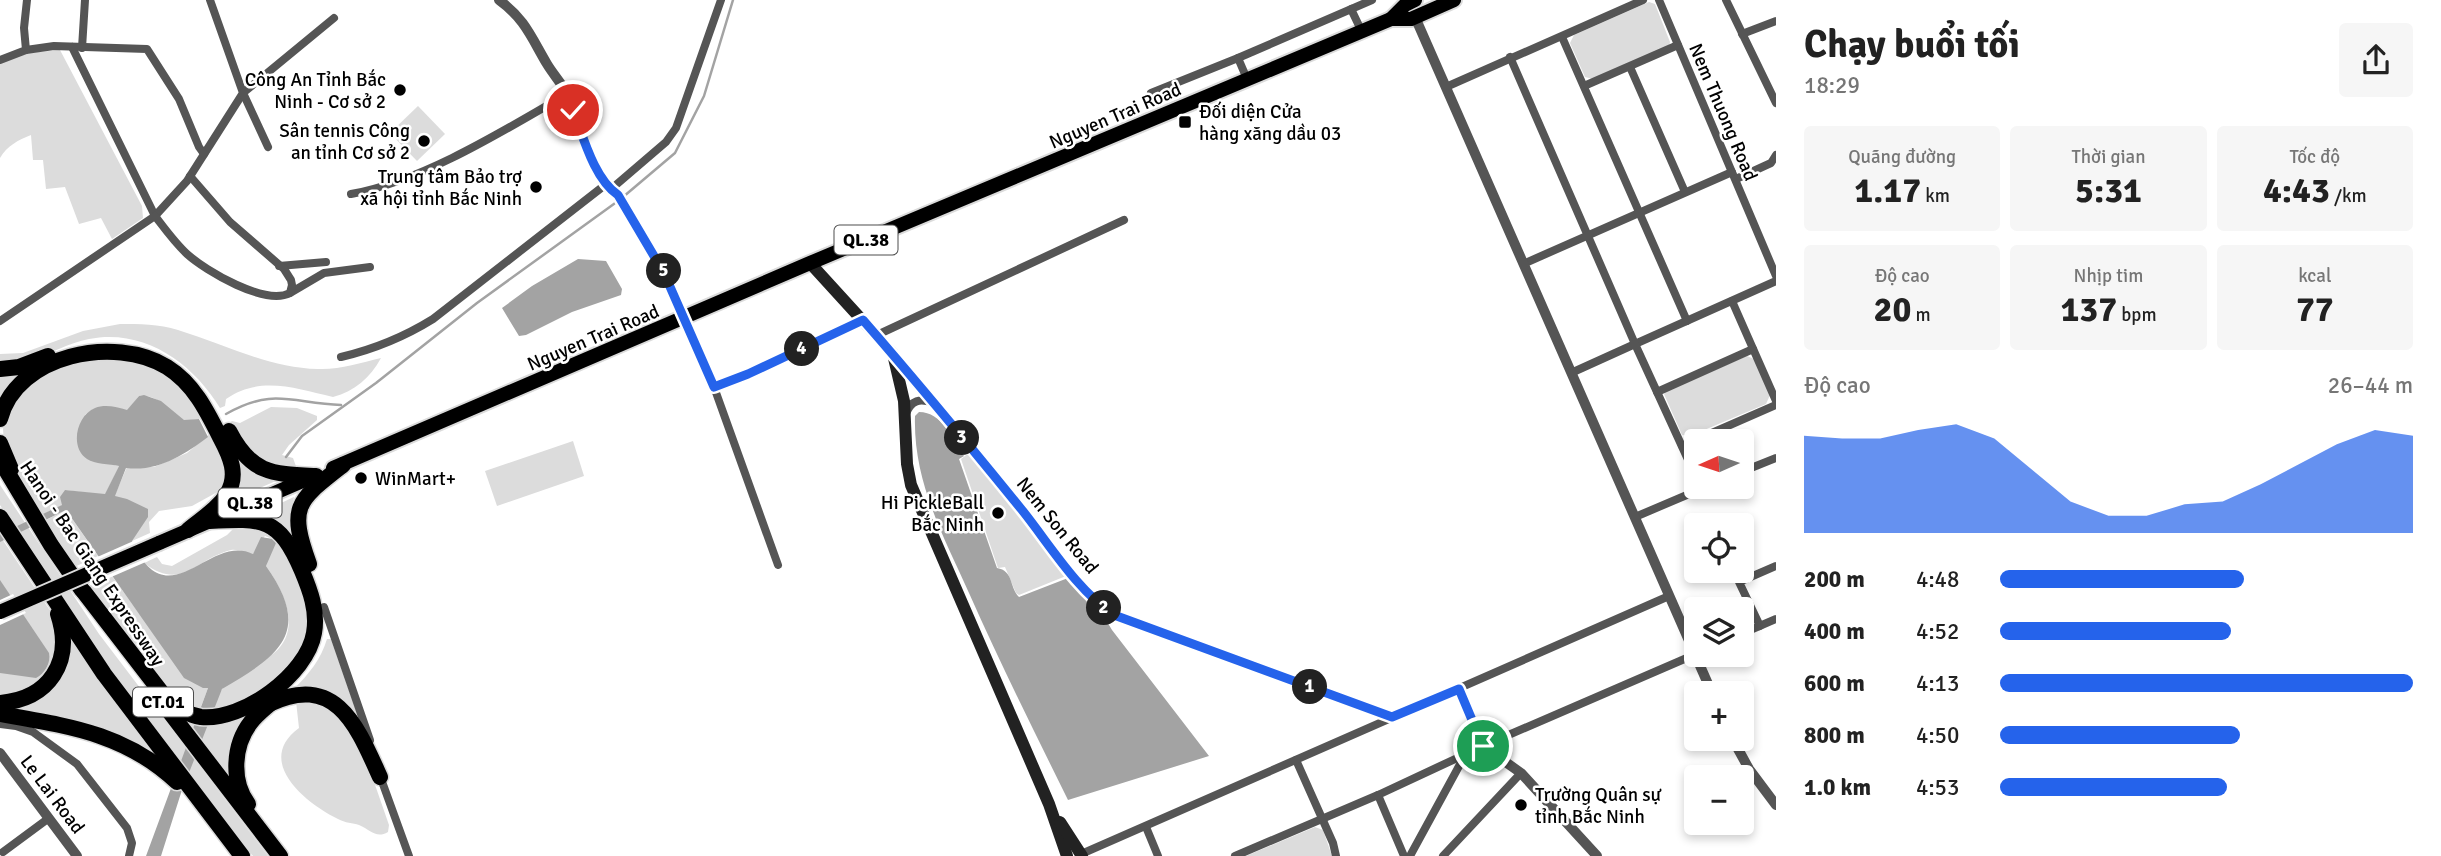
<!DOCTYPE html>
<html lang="vi">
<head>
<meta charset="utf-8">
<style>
  :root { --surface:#fff; --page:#f6f6f6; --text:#222; --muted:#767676; --accent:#2563eb }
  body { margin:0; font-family:Signika,sans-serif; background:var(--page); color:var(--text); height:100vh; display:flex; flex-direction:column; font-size:26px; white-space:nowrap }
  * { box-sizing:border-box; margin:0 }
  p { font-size:23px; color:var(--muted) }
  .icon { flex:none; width:38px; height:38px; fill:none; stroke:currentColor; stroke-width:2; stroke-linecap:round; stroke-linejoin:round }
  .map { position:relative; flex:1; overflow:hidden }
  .sheet { display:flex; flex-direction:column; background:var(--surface); width:665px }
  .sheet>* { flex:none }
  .needle { width:46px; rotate:267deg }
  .controls { position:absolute; left:1684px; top:429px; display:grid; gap:14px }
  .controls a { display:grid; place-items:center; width:70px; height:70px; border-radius:7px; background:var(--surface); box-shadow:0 4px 10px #0003; font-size:35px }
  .pin { position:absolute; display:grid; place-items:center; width:60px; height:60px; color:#fff; margin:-30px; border:4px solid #fff; border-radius:50%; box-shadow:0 2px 7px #0007 }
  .km { position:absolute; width:35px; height:35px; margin:-18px; border-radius:50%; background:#222; color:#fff; font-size:19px; line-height:35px; text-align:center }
  .round { display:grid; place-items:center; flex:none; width:74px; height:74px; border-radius:7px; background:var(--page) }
  .headline { display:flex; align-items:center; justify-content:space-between; height:119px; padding:0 28px }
  h1 { font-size:38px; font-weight:800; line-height:52px }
  .stats { display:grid; grid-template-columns:repeat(3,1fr); gap:10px; height:119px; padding:7px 28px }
  .stats div { display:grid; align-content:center; border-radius:7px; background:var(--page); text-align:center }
  .stats b { font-size:35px; font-weight:800 }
  .stats small { font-size:19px; font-weight:400 }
  .stats p { font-size:19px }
  .chart { height:196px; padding:14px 28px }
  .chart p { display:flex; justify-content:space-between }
  .chart svg { width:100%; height:126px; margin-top:7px; fill:var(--accent); opacity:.7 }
  ul { padding:0 28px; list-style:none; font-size:23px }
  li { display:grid; grid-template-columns:112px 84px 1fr; align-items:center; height:52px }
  li i { height:18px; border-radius:9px; background:var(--accent) }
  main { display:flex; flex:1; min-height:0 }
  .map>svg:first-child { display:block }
  .green { fill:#dcdcdc }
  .water { fill:#a3a3a3 }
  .pier { fill:#fff }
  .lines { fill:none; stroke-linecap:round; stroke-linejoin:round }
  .stream { stroke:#a3a3a3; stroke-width:2.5 }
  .trunk-casing { stroke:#dbdbdb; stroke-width:18 }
  .motorway-casing { stroke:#dbdbdb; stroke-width:19 }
  .minor { stroke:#555; stroke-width:8 }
  .tertiary { stroke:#555; stroke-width:10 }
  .secondary { stroke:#222; stroke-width:12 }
  .trunk { stroke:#000; stroke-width:14 }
  .motorway { stroke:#000; stroke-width:16 }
  .trunk-bridge-casing { stroke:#dbdbdb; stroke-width:18; stroke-linecap:butt }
  .trunk-bridge { stroke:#000; stroke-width:14 }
  .route-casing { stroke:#fff; stroke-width:14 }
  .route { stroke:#2563eb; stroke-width:9 }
  .poi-dot { fill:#000; stroke:#fff; stroke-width:2.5 }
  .labels { text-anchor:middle; stroke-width:5; stroke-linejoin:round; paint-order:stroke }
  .shield { fill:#fff; stroke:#4c4c4c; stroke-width:2 }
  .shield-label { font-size:18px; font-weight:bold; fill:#000 }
  .poi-label { font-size:19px; fill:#000; stroke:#fff; text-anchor:end }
  .street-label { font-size:19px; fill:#000; stroke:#fff }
</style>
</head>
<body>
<main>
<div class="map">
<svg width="1776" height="856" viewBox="0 0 1776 856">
  <rect width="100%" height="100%" fill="#fff"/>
  <g class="green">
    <polygon points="1649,2 1655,4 1670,42 1669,47 1593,79 1585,77 1570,43 1574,35"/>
    <path d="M60 50 142 206 143 218 112 239 101 218 79 224 65 187 46 189 43 160H33L31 135C18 140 7 146 0 158V63L28 53Z"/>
    <polygon points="418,106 445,134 417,161 390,133"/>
    <path d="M120 324C139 324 159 324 178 330 224 344 269 368 318 369 339 370 360 363 381 358 370 378 355 391 333 397 297 389 260 375 226 399L225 406 220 408C193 363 144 328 89 339 69 343 51 353 32 360 22 363 11 364 0 366V354L23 353 83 331Z"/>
    <polygon points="1747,356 1754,359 1770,395 1766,404 1690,436 1682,435 1664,394 1666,391"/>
    <path d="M127 358 172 377 204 416 199 419 184 421C169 412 159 394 139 396L127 411C111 405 98 404 85 415L105 463 119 466 105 495 65 490 63 505 39 516 10 463 4 443 3 429 9 407 32 380 86 359Z"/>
    <polygon points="29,369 0,406 0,373"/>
    <polygon points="271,407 297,408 317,416 317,420 289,445 282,455 293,458 297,469 263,464 228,424 232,421 240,423"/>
    <polygon points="212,432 228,471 221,490 192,506 159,511 149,522 150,533 132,541 114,497 127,467 154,467 187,453"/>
    <polygon points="573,441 584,476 497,506 485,471"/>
    <polygon points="228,442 285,477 230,501"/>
    <polygon points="969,453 1066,576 1019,595 1016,593 1005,567 998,568 961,459"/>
    <polygon points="0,485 99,634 268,856 253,856 148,720 70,612 0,505"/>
    <polygon points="294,497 289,522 296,547 255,515"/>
    <polygon points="66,510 98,556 70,569 42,522"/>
    <path d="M254 523 284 545 311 610 301 657 253 700 213 712C216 704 218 693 224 687 239 674 258 666 274 653 303 629 283 590 266 566L272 539 265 536 253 554C247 553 238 549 231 550 195 559 182 592 144 563L157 557 162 564 172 566 227 535 237 525Z"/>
    <polygon points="0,536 55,618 59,658 37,690 0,701"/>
    <polygon points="112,576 138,612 208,688 199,712 181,705 85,588"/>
    <polygon points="68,634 155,756 0,709 30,701"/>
    <path d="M327 639H331L359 719 294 689C309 674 321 659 327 639Z"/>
    <path d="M308 700 339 713 365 756 389 825 388 832C376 839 371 830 359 825 353 823 345 823 338 819 305 803 254 761 299 728L296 701Z"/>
    <polygon points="176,710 248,712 232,790"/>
    <polygon points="1315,827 1323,830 1332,856 1246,856"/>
  </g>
  <g class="water">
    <polygon points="578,259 606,261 622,289 621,295 572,312 526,335 519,336 502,308 532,286"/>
    <path d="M144 395 161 401 184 420 199 419 208 437C184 455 158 472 126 468L115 496 127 499 148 509V517L132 541C168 622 209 532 253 554L261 537 273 539 276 543 266 566C313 632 280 655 222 689L181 793 161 856H146L208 688H203L184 678 66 510 0 542V534L62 505 60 497 65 490 105 494 119 466C109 464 95 464 87 459 69 447 77 415 95 408 105 404 117 407 127 410L139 396Z"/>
    <path d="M919 412C942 412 953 439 964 456L959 459 997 568C1014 571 1009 587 1019 597L1068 578 1103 615 1112 630 1209 756 1068 800C1034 731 1000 663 969 593 943 535 913 481 915 416Z"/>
    <path d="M0 580 49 653C51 663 45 673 36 678L0 673Z"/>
  </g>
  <g class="pier">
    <polygon points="138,539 136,541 148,561 109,578 95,558"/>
    <polygon points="13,594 26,613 0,625 0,600"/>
  </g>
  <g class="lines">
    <g class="stream">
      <polyline points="623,197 675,153 704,96 733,0"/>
      <path d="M226 414C274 387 291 403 341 405"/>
      <polyline points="286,457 302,436 376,383 477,303 618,201"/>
    </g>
    <g class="trunk-casing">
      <g id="trunk">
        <polyline points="1391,19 1405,5 1415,0"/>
        <polyline points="333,468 810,263 1391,19 1411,19 1454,0"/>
        <polyline points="159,543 314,476"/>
      </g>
    </g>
    <g class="motorway-casing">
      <g id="motorway">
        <polyline points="0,369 19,367 48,356"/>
        <path d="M0 419C17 354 115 335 167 367 194 384 207 411 221 439 230 456 239 475 227 494 218 509 201 519 188 530"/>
        <path d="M229 431C251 474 272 474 316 476"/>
        <polyline points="0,443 11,469"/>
        <polyline points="0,460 51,545 82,590"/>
        <polyline points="0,517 104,674 242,856"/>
        <path d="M309 564C288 506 297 501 343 465"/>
        <path d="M84 592 168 701C178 708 188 715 201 717 243 721 307 675 314 633 318 611 310 590 302 571 279 517 263 518 209 521"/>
        <polyline points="162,702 280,856"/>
        <path d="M0 703C49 699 74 662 58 614"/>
        <path d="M269 704C336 672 357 726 380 777"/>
        <path d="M0 714C68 726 125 733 177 782"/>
        <path d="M248 804C231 781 233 745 251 722 258 713 267 707 275 699"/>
      </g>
    </g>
    <g class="minor">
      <polyline points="1659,0 1776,276"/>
      <polyline points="1726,0 1776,103"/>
      <polyline points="1351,9 1362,32"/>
      <polyline points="1742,34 1776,21"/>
      <polyline points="1562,37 1687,321"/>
      <polyline points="72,47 155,216 187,181 243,93 210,0"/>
      <polyline points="82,48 85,0"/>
      <polyline points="26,50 54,46 147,49 179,99 199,147 204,154"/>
      <polyline points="1510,57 1635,344 1776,281"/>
      <polyline points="0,60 26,50 24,28 27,0"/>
      <polyline points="1630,67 1685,192"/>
      <polyline points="1247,79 1238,58 1372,0"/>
      <polyline points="1584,86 1678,45"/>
      <polyline points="1446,87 1643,0"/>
      <polyline points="1151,93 1238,58"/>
      <polyline points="268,147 243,93 334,18"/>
      <polyline points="1736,179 1771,163 1776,155"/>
      <polyline points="610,190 666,142 676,128 721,0"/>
      <path d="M351 194C421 182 505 130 567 94"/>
      <polyline points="1523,264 1732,172"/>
      <polyline points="279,266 326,262"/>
      <polyline points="290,293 324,273 370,267"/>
      <polyline points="1732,301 1776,401"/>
      <polyline points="685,318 714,387 778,565"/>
      <path d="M0 321 155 216C165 229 175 243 187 254 206 271 265 306 290 293L292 285 291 280 284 269 230 222 190 176"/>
      <polyline points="877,335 1124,220"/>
      <path d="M341 357C375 349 404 337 433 319L605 185"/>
      <polyline points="1571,373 1635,344 1696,477"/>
      <polyline points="714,387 748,374 863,320"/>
      <polyline points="1657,392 1753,349"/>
      <path d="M906 414C911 400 920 398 933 403"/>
      <polyline points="1682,446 1776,405"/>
      <polyline points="1741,472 1776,458"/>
      <polyline points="1635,517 1708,486"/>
      <polyline points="324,607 370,740"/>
      <polyline points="1760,626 1739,582 1776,566"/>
      <polyline points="1741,634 1776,619"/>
      <polyline points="0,724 16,726 33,732 77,764 127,828 132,843 129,856"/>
      <polyline points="1483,746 1696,654"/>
      <polyline points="1296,760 1333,843 1336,856"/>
      <polyline points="380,776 409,856"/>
      <polyline points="1378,795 1404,856"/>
      <polyline points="1146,827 1158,856"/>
      <polyline points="3,852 49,818"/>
      <polyline points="1079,855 1669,596"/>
      <polyline points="1235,856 1378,795 1483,746 1459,689"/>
      <polyline points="1410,856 1464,757"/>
      <polyline points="1443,856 1521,773"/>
    </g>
    <g class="tertiary">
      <path d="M499 0C525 19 531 37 547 64 553 74 562 84 568 95 582 125 589 176 618 195L664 273 685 318"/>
      <polyline points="1415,17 1712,693"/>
      <polyline points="893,354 1074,576 1104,609 1113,615 1392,717"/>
      <polyline points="1732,738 1749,769 1776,805"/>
      <polyline points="1483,746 1521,773 1597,856"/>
      <polyline points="0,753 77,856"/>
    </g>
    <g class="secondary">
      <polyline points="810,263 893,354 904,401 907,464 911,485 1049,804 1067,856"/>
      <polyline points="1060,822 1082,856"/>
    </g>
    <use href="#trunk" class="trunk"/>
    <use href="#motorway" class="motorway"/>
    <g class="trunk-bridge-casing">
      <polyline id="trunk-bridge" points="0,612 159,543"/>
    </g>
    <use href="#trunk-bridge" class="trunk-bridge"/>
  </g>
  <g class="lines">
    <g class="route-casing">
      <path id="route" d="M573 110C583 136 594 179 618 195L664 273 714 387 748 374 863 320C917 382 970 446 1022 510 1050 545 1076 589 1114 615L1392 717 1459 689 1483 746"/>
    </g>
    <use href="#route" class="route"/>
  </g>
  <g class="poi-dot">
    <circle cx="400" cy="90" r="7"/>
    <rect x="1178" y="115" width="14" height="14" rx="3.5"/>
    <circle cx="424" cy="141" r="7"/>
    <circle cx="536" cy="187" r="7"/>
    <circle cx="361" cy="478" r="7"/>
    <circle cx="998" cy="513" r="7"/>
    <circle cx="1521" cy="805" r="7"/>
  </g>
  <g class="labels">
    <g class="shield">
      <rect x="834.5" y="225.5" width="63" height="29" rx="5"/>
      <rect x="218.5" y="488.5" width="63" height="29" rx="5"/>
      <rect x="133" y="687.5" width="60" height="29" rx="5"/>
    </g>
    <g class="shield-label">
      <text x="866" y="246">QL.38</text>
      <text x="250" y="509">QL.38</text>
      <text x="163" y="708">CT.01</text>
    </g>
    <g class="poi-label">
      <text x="386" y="86">Công An Tỉnh Bắc<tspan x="386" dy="22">Ninh - Cơ sở 2</tspan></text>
      <text x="1199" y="118" text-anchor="start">Đối diện Cửa<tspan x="1199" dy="22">hàng xăng dầu 03</tspan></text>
      <text x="410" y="137">Sân tennis Công<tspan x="410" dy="22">an tỉnh Cơ sở 2</tspan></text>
      <text x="522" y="183">Trung tâm Bảo trợ<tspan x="522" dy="22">xã hội tỉnh Bắc Ninh</tspan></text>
      <text x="375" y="485" text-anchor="start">WinMart+</text>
      <text x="984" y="509">Hi PickleBall<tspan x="984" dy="22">Bắc Ninh</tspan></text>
      <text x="1535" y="801" text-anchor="start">Trường Quân sự<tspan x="1535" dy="22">tỉnh Bắc Ninh</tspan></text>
    </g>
    <g class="street-label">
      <text transform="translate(1724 112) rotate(67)" y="7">Nem Thuong Road</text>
      <text transform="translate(1115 115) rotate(-23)" y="7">Nguyen Trai Road</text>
      <text transform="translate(593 337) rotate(-23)" y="7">Nguyen Trai Road</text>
      <text transform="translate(1058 525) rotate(51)" y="7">Nem Son Road</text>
      <text transform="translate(93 563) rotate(56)" y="7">Hanoi - Bac Giang Expressway</text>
      <text transform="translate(53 794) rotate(53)" y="7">Le Lai Road</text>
    </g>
  </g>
</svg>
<div class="controls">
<a><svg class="needle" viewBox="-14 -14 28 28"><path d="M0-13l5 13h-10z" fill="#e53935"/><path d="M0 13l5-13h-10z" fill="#767676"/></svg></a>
<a><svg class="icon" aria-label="locate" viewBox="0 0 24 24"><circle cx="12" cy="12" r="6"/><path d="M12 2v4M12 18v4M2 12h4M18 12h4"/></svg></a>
<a><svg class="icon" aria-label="layers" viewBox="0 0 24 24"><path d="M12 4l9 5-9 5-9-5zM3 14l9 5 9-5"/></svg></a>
<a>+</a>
<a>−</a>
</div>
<div class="pin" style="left:1483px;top:746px;background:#1e9e55"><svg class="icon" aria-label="arrive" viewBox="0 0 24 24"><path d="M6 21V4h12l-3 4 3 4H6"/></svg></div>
<div class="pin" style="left:573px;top:110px;background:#d93025"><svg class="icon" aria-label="check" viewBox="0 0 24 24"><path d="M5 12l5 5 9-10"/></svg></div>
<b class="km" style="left:1310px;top:687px">1</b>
<b class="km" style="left:1104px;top:608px">2</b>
<b class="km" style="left:962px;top:438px">3</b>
<b class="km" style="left:802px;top:349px">4</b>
<b class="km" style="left:664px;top:271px">5</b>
</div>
<section class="sheet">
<div class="headline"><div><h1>Chạy buổi tối</h1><p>18:29</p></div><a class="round"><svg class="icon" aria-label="share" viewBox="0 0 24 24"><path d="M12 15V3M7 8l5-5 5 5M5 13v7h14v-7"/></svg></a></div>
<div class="stats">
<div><p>Quãng đường</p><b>1.17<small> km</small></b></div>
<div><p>Thời gian</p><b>5:31</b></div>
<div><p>Tốc độ</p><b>4:43<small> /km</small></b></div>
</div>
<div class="stats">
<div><p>Độ cao</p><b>20<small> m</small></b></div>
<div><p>Nhịp tim</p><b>137<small> bpm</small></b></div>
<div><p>kcal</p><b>77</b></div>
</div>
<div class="chart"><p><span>Độ cao</span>26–44 m</p>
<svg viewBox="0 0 160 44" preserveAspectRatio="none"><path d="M0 44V10L10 11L20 11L30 8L40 6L50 11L60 22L70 33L80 38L90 38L100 34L110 33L120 27L130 20L140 13L150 8L160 10V44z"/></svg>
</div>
<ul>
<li><b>200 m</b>4:48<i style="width:59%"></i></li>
<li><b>400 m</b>4:52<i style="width:56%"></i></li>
<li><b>600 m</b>4:13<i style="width:100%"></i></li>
<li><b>800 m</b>4:50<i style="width:58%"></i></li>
<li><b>1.0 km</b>4:53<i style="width:55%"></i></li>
</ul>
</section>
</main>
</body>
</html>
